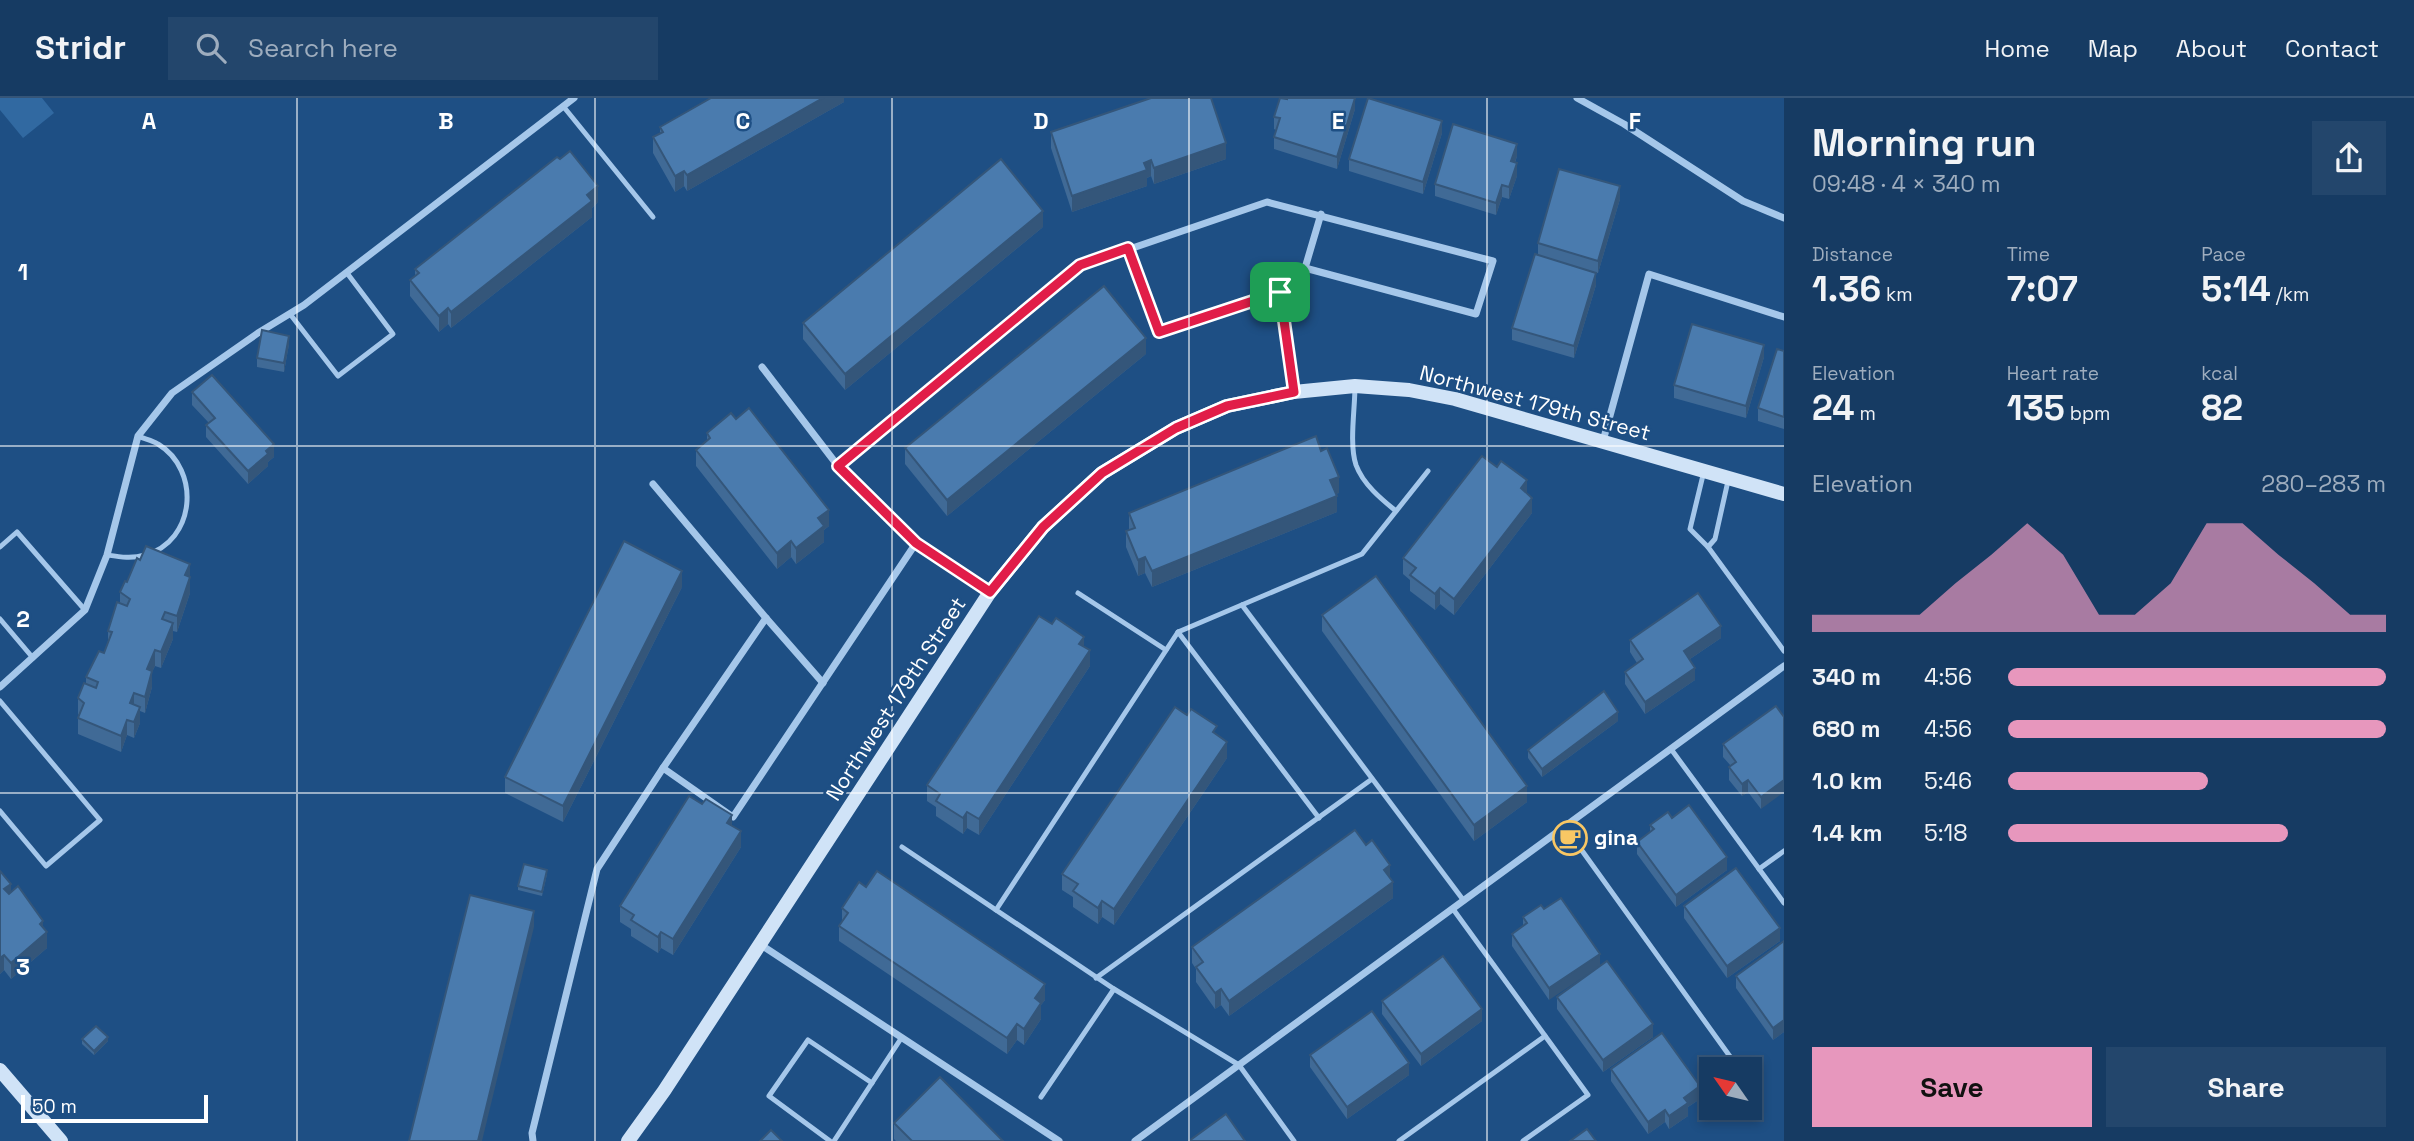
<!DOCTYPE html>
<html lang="en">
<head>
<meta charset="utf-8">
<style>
  :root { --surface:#163b63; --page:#23466c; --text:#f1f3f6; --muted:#9eadbe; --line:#355578; --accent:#e797bd }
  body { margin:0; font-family:"Space Grotesk",sans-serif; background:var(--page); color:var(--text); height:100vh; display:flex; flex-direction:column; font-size:26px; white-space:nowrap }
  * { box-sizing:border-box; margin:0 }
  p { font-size:23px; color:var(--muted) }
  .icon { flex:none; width:38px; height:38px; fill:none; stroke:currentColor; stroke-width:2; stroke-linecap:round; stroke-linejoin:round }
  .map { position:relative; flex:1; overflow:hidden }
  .drawer { display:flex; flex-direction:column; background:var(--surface); width:630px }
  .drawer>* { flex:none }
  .needle { width:46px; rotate:304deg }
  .controls { position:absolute; left:1699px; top:959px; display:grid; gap:14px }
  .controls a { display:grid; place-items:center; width:63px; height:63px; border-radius:0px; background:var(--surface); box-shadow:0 4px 10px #0003,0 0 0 2px var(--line); font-size:35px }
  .scale { position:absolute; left:21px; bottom:18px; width:187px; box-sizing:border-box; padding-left:7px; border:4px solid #fff; border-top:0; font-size:19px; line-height:24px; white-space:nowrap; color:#fff; -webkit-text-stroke:5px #1e4f84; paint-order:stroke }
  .pin { position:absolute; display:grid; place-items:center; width:60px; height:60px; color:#fff; margin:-30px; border-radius:14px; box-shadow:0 4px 10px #0006 }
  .round { display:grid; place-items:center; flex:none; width:74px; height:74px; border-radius:0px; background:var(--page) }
  .head { display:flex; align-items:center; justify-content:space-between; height:119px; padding:0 28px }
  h1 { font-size:38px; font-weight:700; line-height:52px }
  .stats { display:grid; grid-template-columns:repeat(3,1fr); gap:10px; height:119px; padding:7px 28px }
  .stats div { display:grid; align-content:center }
  .stats b { font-size:35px; font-weight:700 }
  .stats small { font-size:19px; font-weight:400 }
  .stats p { font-size:19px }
  .chart { height:196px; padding:14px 28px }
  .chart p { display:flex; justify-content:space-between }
  .chart svg { width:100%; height:126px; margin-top:7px; fill:var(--accent); opacity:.7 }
  .button { display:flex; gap:14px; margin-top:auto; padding:14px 28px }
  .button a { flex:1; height:80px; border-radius:0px; background:var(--accent); color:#111; font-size:28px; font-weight:700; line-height:80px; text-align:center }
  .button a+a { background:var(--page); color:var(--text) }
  ul { padding:0 28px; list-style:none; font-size:23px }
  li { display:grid; grid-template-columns:112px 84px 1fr; align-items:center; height:52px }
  li i { height:18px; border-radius:9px; background:var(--accent) }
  header { display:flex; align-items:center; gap:42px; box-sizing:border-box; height:98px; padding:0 35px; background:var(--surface); border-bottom:2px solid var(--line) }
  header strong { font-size:33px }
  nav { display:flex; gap:38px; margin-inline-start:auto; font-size:24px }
  .search { width:490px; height:63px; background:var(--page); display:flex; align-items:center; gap:18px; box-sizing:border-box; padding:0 24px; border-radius:0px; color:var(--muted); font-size:26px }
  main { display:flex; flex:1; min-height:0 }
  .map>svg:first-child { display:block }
  .garden { fill:#3169a1 }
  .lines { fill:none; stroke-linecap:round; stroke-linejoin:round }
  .lane { stroke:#a5c7ea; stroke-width:5 }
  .street { stroke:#a5c7ea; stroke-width:7 }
  .secondary { stroke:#d0e3f7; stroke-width:14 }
  .wall { fill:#406a96 }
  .shaded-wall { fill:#34567a }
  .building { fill:#4a7bae; stroke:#34567a; stroke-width:2 }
  .route-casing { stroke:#fff; stroke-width:14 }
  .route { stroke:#e11d48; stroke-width:9 }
  .grid { fill:none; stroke:#fff; stroke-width:2; stroke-opacity:0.55 }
  .labels { text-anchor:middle; stroke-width:5; stroke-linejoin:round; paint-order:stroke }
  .street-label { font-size:21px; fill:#fff; stroke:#1e4f84 }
  .poi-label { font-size:21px; font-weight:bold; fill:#fff; stroke:#1e4f84; text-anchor:start }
  .grid-label { font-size:23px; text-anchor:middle; font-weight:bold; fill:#fff; stroke:#1e4f84; stroke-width:5; stroke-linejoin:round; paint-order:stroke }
</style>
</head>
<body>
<header>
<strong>Stridr</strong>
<div class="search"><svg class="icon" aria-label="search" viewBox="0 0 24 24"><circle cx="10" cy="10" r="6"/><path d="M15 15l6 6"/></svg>Search here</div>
<nav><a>Home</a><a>Map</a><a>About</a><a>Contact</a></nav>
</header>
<main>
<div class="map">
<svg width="1784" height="1043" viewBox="0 0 1784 1043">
  <rect width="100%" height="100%" fill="#1e4f84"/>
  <polygon class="garden" points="0,0 42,0 54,15 23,40 0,12"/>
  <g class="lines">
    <g class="lane">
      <polyline points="563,8 653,119"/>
      <polyline points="1128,150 1159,234 1280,194"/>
      <polyline points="290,216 338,278 393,236 347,175"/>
      <path d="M1355 288C1355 311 1349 346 1356 367 1363 386 1381 401 1396 413"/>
      <polyline points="1704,373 1690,431 1708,449 1784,553"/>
      <polyline points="0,449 17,434 85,512"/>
      <polyline points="1708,449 1715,441 1728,383"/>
      <path d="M107 457C120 459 132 461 145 457 196 443 201 372 158 346 152 342 144 341 138 338"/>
      <polyline points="1078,495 1166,552"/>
      <polyline points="1242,507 1464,803"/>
      <polyline points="0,521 33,560"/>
      <polyline points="1178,534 1319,720"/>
      <polyline points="0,603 100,722 46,768 0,713"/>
      <polyline points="1671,651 1784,805"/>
      <polyline points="1565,729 1739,971"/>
      <polyline points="902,749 1114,891 1239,967 1294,1043"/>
      <polyline points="1759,771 1784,753"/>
      <polyline points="1453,811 1588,997 1523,1043"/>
      <polyline points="996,812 1178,534 1362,456 1428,373"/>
      <polyline points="1096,880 1372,681"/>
      <polyline points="1750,987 1753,992"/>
      <polyline points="1041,999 1114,891"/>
      <polyline points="830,1043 769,998 808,942 872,985"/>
      <polyline points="834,1043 902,939"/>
      <polyline points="1399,1043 1545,938"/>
    </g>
    <g class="street">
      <polyline points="1577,0 1624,26 1743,103 1784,120"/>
      <polyline points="762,269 838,368 916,445 990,494"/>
      <polyline points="1294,294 1280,194 1305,170 1321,116"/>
      <polyline points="1603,343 1649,176 1784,219"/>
      <polyline points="838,368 1080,168 1267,104 1493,163 1476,216 1305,170"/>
      <polyline points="653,386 766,520 823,585"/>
      <polyline points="0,589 85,512 107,457 138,338 172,295 258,235 304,207 574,0"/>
      <polyline points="663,670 766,520"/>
      <polyline points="761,847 1059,1043"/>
      <polyline points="533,1043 532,1035 597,771 663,670 733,719 916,445"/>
      <polyline points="1135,1043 1784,568"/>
    </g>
    <g class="secondary">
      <polyline points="0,972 61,1043"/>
      <polyline points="628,1043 664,993 990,494 1043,429 1102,375 1176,330 1227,308 1294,294 1355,288 1409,292 1455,301 1784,396"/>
    </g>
  </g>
  <g class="wall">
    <polygon points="844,0 844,4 687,93 684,88 675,94 653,55 653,39 660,35 660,29"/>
    <polygon points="1287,1 1355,11 1337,71 1274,51 1274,39 1276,32 1274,31 1274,19"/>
    <polygon points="1051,34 1226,61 1154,86 1151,78 1147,80 1147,88 1072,114 1051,50"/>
    <polygon points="1442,35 1423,96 1349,73 1349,61"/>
    <polygon points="1517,58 1515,65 1517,78 1509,101 1502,99 1496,117 1435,98 1435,86"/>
    <polygon points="1620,101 1598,175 1596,175 1596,187 1574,260 1512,242 1512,230 1538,157 1538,145"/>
    <polygon points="598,104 592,110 592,119 451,230 448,226 439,234 410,198 410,182 415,178 415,171"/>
    <polygon points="1043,129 845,292 803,241 803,225"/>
    <polygon points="289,246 284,274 257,269 257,260"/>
    <polygon points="1784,253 1784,331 1758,323 1758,310"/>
    <polygon points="1146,256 947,418 905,366 905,350"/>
    <polygon points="1764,259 1746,320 1674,300 1674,287"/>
    <polygon points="192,294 274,359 268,364 268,368 248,386 206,339 206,327 209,325 192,307"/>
    <polygon points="736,321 829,428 824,432 824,444 796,466 791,459 777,471 696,368 696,352 707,343 707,335"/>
    <polygon points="1339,395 1336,396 1337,414 1152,489 1145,475 1138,478 1126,449 1126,433 1129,432 1129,415"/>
    <polygon points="1527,395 1532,415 1454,517 1440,506 1435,512 1410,493 1410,482 1403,476 1403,460"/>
    <polygon points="140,462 190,466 190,495 177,534 173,533 173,541 161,570 155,568 152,574 152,589 145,615 140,613 140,625 134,640 127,637 121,654 78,636 78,620 79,617 78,616 78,600 86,586 86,579 104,555 108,543 108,533 120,505 120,494"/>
    <polygon points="682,489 563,724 505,695 505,679"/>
    <polygon points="1322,517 1527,704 1474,743 1322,533"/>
    <polygon points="1721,540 1690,561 1695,582 1645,616 1625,586 1625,574 1637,565 1630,554 1630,542"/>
    <polygon points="1084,549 1090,568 979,737 967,730 963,736 936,718 936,709 927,703 927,687"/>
    <polygon points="1776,608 1761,711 1748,694 1742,698 1729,682 1729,669 1731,668 1723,659 1723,646"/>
    <polygon points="1618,623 1542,679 1528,660 1528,652"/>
    <polygon points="1217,637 1227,660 1114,827 1102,819 1098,826 1073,809 1073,799 1062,792 1062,776"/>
    <polygon points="1672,720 1727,772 1676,809 1637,756 1637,744 1650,734 1650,727"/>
    <polygon points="732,728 741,749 673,857 661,850 658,855 631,838 631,831 620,824 620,808"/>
    <polygon points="0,773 11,794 43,830 47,850 11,881 4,872 0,876"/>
    <polygon points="547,776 542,798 518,792 518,788"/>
    <polygon points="1390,780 1393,800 1229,918 1221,907 1215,911 1196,884 1196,871 1192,865 1192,849"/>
    <polygon points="1561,800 1549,902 1512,848 1512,836 1523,828 1523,819 1544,811"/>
    <polygon points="1684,808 1780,843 1727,880 1684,820"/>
    <polygon points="842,810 1045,902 1041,907 1041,921 1024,947 1017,942 1007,956 839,843 839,828 842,824"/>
    <polygon points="1784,843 1784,934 1773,942 1736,890 1736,878"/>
    <polygon points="1557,899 1653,939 1603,974 1557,911"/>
    <polygon points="1382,903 1482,923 1421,968 1382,916"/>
    <polygon points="82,941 108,943 94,957 82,946"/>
    <polygon points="1310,957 1409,977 1347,1021 1310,969"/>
    <polygon points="1611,971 1700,1001 1688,1009 1688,1018 1669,1031 1665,1024 1648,1036 1611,983"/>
    <polygon points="894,1025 1003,1043 896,1043 894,1041"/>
  </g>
  <g class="shaded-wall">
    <polygon points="823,0 844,0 844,4 687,93 687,77"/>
    <polygon points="1355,0 1355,11 1337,71 1337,59"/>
    <polygon points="1442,23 1442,35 1423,96 1423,84"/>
    <polygon points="1226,45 1226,61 1154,86 1154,70"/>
    <polygon points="1517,46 1517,58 1511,76 1511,63"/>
    <polygon points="1151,62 1151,78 1147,80 1147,88 1072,114 1072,98"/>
    <polygon points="1517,65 1517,78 1509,101 1509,89"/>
    <polygon points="684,73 684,88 675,94 675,78"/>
    <polygon points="1502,87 1502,99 1496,117 1496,105"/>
    <polygon points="598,88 598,104 592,110 592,119 451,230 451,214"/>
    <polygon points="1620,88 1620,101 1598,175 1598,163"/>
    <polygon points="1043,113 1043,129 845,292 845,276"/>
    <polygon points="1596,175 1596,187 1574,260 1574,248"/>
    <polygon points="448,210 448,226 439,234 439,218"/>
    <polygon points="289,238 289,246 284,274 284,265"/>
    <polygon points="1146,240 1146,256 947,418 947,402"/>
    <polygon points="1764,247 1764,259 1746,320 1746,308"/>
    <polygon points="274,346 274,359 268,364 268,368 248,386 248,373"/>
    <polygon points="1339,379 1339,395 1330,398 1330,382"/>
    <polygon points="1527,382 1527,398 1521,390"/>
    <polygon points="1337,398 1337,414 1152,489 1152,473"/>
    <polygon points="1532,400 1532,415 1454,517 1454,501"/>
    <polygon points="829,412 829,428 824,432 824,444 796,466 796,450 818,420"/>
    <polygon points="791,443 791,459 777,471 777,455"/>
    <polygon points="1145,459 1145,475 1138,478 1138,462"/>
    <polygon points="190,466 190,495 177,534 177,518 185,477"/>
    <polygon points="682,473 682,489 563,724 563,708"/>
    <polygon points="1440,490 1440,506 1435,512 1435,496"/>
    <polygon points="173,525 173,541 161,570 161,554"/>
    <polygon points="1721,528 1721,540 1684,565 1684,553"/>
    <polygon points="1084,539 1084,555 1079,546"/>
    <polygon points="155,552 155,568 152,574 152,589 145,615 145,599 147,571"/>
    <polygon points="1090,552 1090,568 979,737 979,721"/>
    <polygon points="1695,570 1695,582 1645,616 1645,604"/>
    <polygon points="134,595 134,611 130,605"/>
    <polygon points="140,609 140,625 134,640 134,624"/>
    <polygon points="1618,614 1618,623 1542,679 1542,671"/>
    <polygon points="127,622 127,637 121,654 121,638"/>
    <polygon points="1227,644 1227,660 1114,827 1114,811"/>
    <polygon points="1748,682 1748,694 1742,698 1742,686"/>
    <polygon points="1784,682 1784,694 1761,711 1761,699"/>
    <polygon points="1527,688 1527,704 1474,743 1474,727"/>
    <polygon points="967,714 967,730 963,736 963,720"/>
    <polygon points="732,717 732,733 727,725"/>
    <polygon points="741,733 741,749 673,857 673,841"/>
    <polygon points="1727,759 1727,772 1676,809 1676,797"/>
    <polygon points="1390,767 1390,783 1384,772"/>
    <polygon points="1393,784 1393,800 1229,918 1229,903"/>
    <polygon points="11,786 11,802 4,791"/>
    <polygon points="1102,803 1102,819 1098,826 1098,810"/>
    <polygon points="534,813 534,829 482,1043 478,1043"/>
    <polygon points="43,823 43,837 47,834 47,850 11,881 11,865 40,826"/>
    <polygon points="1780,830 1780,843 1727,880 1727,868"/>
    <polygon points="661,834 661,850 658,855 658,839"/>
    <polygon points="1600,856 1600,868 1549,902 1549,890"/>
    <polygon points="4,857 4,872 0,876 0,860"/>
    <polygon points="1045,886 1045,902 1041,907 1041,921 1024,947 1024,931 1035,900"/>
    <polygon points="1221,891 1221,907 1215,911 1215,895"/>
    <polygon points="1482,911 1482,923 1421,968 1421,956"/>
    <polygon points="1784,922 1784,934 1773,942 1773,930"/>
    <polygon points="1017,926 1017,942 1007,956 1007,940"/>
    <polygon points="1653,926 1653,939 1603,974 1603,962"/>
    <polygon points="108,939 108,943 94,957 94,953"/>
    <polygon points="1409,965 1409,977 1347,1021 1347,1009"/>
    <polygon points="1700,988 1700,1001 1688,1009 1688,1018 1669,1031 1669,1018 1684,1000"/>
    <polygon points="1665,1012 1665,1024 1648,1036 1648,1024"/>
  </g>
  <g class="building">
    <polygon points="711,0 823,0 687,77 684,73 675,78 653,39 663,34 660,29"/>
    <polygon points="1151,0 1211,0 1226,45 1154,70 1151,62 1144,65 1147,72 1072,98 1051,34"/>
    <polygon points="1280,0 1287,1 1287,0 1355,0 1337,59 1274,39 1280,20 1274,19"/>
    <polygon points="1368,0 1442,23 1423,84 1349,61"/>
    <polygon points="1453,26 1517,46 1511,63 1517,65 1509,89 1502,87 1496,105 1435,86"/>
    <polygon points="570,53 598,88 587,97 592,103 451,214 448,210 439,218 410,182 419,175 415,171 557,59 560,61"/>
    <polygon points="1001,61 1043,113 845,276 803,225"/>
    <polygon points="1559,71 1620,88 1598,163 1538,145"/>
    <polygon points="1535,156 1596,175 1574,248 1512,230"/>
    <polygon points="1104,188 1146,240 947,402 905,350"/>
    <polygon points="1692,226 1764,247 1746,308 1674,287"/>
    <polygon points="262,232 289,238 284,265 257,260"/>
    <polygon points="1777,251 1784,253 1784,319 1758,310"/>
    <polygon points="212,277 274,346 266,353 268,356 248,373 206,327 215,320 192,294"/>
    <polygon points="749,310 829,412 818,420 824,428 796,450 791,443 777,455 696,352 710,340 707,335 731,315 736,321"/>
    <polygon points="1316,338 1321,353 1327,350 1339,379 1330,382 1337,398 1152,473 1145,459 1138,462 1126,433 1135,430 1129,415"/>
    <polygon points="1482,358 1497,369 1501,363 1527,382 1521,390 1532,400 1454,501 1440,490 1435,496 1410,477 1416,470 1403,460"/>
    <polygon points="624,443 682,473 563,708 505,679"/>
    <polygon points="146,448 190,466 185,477 190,479 177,518 165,514 162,521 173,525 161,554 155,552 147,571 152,573 145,599 134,595 130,605 140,609 134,624 127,622 121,638 78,620 84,605 78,600 84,585 96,590 98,584 86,579 99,553 104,555 112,534 108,533 117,504 127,508 130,501 120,494 125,483 127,484 137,460 140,462"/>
    <polygon points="1376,478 1527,688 1474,727 1322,517"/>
    <polygon points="1698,495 1721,528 1684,553 1695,570 1645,604 1625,574 1643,561 1630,542"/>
    <polygon points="1039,518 1052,526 1056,520 1084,539 1079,546 1090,552 979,721 967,714 963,720 936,703 940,696 927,687"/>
    <polygon points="1604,593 1618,614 1542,671 1528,652"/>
    <polygon points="1776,608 1784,619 1784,682 1761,699 1748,682 1742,686 1729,669 1736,664 1723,646"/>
    <polygon points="1175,609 1187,617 1191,611 1217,628 1213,634 1227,644 1114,811 1102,803 1098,810 1073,793 1078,786 1062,776"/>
    <polygon points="689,698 702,706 706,701 732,717 727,725 741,733 673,841 661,834 658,839 631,822 634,817 620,808"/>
    <polygon points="1689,707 1727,759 1676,797 1637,744 1654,731 1650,727 1668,714 1672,720"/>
    <polygon points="1355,732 1366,747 1372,742 1390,767 1384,772 1393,784 1229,903 1221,891 1215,895 1196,869 1203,864 1192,849"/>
    <polygon points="524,766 547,772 542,794 518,788"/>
    <polygon points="1736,770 1780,830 1727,868 1684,808"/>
    <polygon points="0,773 11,786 4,791 9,796 18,788 43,823 40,826 47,834 11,865 4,857 0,860"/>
    <polygon points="877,773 1045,886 1035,900 1041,905 1024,931 1017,926 1007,940 839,828 848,815 842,810 859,784 866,789"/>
    <polygon points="470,797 534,813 478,1043 409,1043"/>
    <polygon points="1561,800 1600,856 1549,890 1512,836 1527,825 1523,819 1541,807 1544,811"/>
    <polygon points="1784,843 1784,922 1773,930 1736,878"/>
    <polygon points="1443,858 1482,911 1421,956 1382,903"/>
    <polygon points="1607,863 1653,926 1603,962 1557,899"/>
    <polygon points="1372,913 1409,965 1347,1009 1310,957"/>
    <polygon points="96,928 108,939 94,953 82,941"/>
    <polygon points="1662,935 1700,988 1684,1000 1688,1005 1669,1018 1665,1012 1648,1024 1611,971"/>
    <polygon points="940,979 1003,1043 912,1043 894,1025"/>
    <polygon points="1226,1016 1245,1043 1189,1043"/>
    <polygon points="1587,1031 1596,1043 1570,1043"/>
    <polygon points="771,1032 782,1043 760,1043"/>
  </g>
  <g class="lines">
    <g class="route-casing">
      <polygon id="route" points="1128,150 1159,234 1280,194 1294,294 1227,308 1176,330 1102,375 1043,429 990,494 916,445 838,368 1080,167"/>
    </g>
    <use href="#route" class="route"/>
  </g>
  <path class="grid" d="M297 0V1043M595 0V1043M892 0V1043M1189 0V1043M1487 0V1043M0 348H1784M0 695H1784"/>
  <defs>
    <g id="cafe-ring" transform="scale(1.75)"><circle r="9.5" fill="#1e4f84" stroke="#f9c764" stroke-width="1.5"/><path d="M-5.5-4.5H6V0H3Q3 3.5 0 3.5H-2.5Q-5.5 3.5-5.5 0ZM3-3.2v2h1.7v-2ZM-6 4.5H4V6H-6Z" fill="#f9c764"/></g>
  </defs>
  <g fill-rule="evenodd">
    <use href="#cafe-ring" x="1570" y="740"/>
  </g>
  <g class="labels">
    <g class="street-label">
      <text transform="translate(1535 305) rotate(15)" y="7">Northwest 179th Street</text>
      <text transform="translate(896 601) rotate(-57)" y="7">Northwest 179th Street</text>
    </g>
    <g class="poi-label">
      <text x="1594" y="747">gina</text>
    </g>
  </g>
  <g class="grid-label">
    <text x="149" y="31">A</text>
    <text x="446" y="31">B</text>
    <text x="743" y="31">C</text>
    <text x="1041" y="31">D</text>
    <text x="1338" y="31">E</text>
    <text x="1635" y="31">F</text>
    <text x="23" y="182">1</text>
    <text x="23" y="529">2</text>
    <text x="23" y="877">3</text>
  </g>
</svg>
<div class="controls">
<a><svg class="needle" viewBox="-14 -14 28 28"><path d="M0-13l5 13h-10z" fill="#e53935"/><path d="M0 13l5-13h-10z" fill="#9eadbe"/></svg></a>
</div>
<div class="scale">50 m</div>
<div class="pin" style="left:1280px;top:194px;background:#1e9e55"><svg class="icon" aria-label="arrive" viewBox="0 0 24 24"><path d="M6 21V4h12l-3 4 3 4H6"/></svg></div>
</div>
<section class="drawer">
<div class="head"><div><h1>Morning run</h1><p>09:48 · 4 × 340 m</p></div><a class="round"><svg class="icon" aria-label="share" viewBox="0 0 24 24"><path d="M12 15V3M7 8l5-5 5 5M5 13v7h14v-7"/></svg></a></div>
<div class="stats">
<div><p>Distance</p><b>1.36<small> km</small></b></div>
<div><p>Time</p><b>7:07</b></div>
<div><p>Pace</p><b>5:14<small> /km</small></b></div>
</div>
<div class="stats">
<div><p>Elevation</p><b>24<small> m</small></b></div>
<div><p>Heart rate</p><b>135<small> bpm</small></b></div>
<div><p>kcal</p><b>82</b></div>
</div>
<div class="chart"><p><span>Elevation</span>280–283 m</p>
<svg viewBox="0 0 160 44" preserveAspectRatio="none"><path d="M0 44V38L10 38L20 38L30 38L40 27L50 17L60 6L70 17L80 38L90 38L100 27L110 6L120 6L130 17L140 27L150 38L160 38V44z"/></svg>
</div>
<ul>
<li><b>340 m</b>4:56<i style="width:100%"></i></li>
<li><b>680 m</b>4:56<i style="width:100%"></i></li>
<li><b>1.0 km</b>5:46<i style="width:53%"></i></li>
<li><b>1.4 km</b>5:18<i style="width:74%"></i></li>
</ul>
<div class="button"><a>Save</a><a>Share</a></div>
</section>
</main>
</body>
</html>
